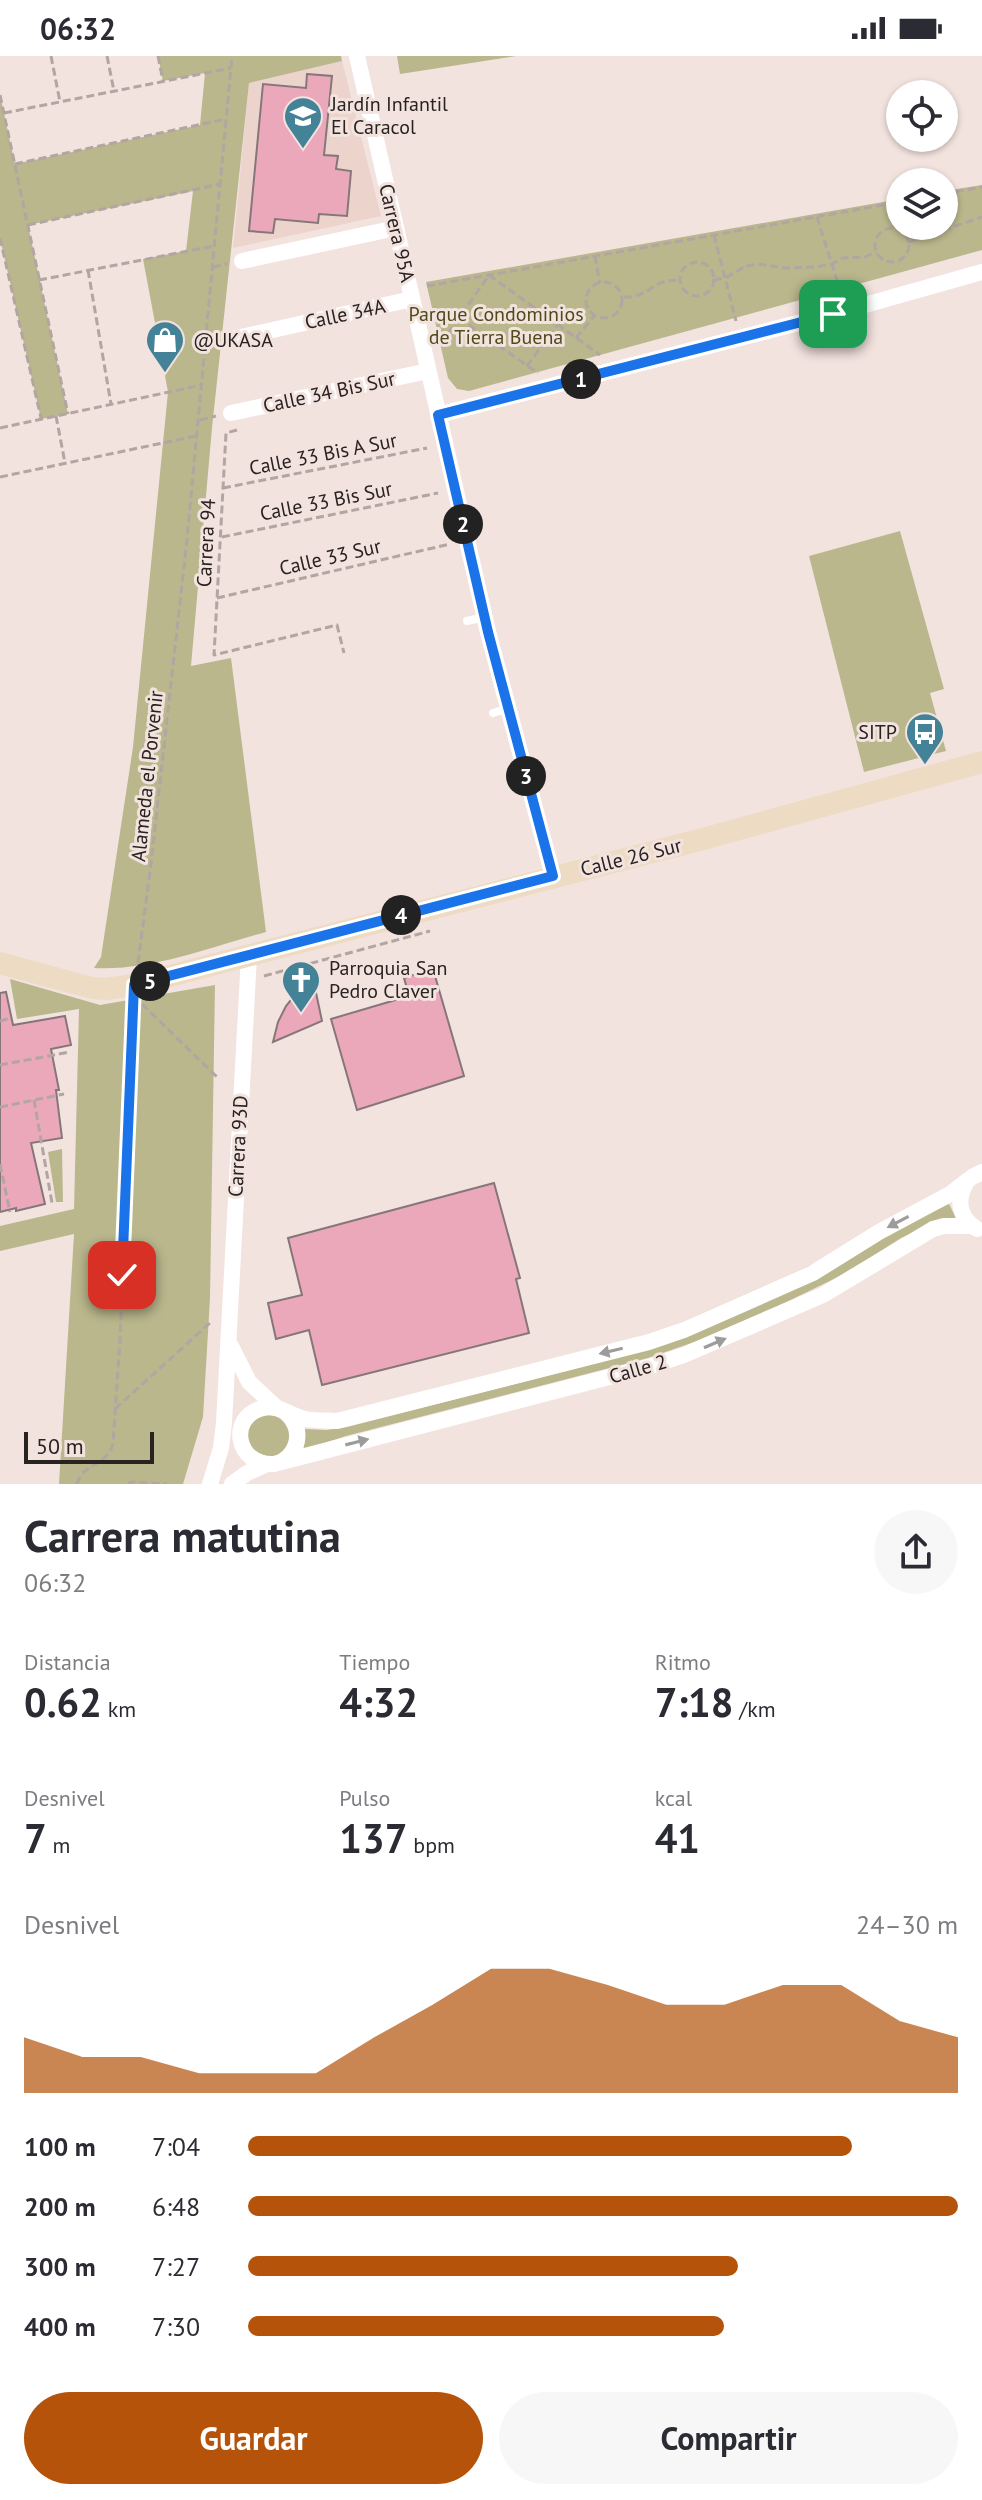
<!DOCTYPE html>
<html lang="es">
<head>
<meta charset="utf-8">
<style>
  :root { --surface:#fff; --page:#f7f7f7; --text:#2b2b33; --muted:#7c7c81; --accent:#b45309 }
  body { margin:0; font-family:"PT Sans",sans-serif; background:var(--page); color:var(--text); height:100vh; display:flex; flex-direction:column; font-size:30px; white-space:nowrap }
  * { box-sizing:border-box; margin:0 }
  p { font-size:26px; color:var(--muted) }
  .icon { flex:none; width:44px; height:44px; fill:none; stroke:currentColor; stroke-width:2; stroke-linecap:round; stroke-linejoin:round }
  .map { position:relative; height:1428px; overflow:hidden }
  .sheet { display:flex; flex-direction:column; background:var(--surface); flex:1 }
  .sheet>* { flex:none }
  .fabs { position:absolute; left:886px; top:24px; display:grid; gap:16px }
  .fabs a { display:grid; place-items:center; width:72px; height:72px; border-radius:50%; background:var(--surface); box-shadow:0 2px 6px #0004; font-size:40px }
  .scale { position:absolute; left:24px; bottom:20px; width:130px; box-sizing:border-box; padding-left:8px; border:4px solid #282221; border-top:0; font-size:22px; line-height:28px; white-space:nowrap; color:#282221; -webkit-text-stroke:6px #f3e3df; paint-order:stroke }
  .pin { position:absolute; display:grid; place-items:center; width:68px; height:68px; color:#fff; margin:-34px; border-radius:16px; box-shadow:0 4px 12px #0006 }
  .km { position:absolute; width:40px; height:40px; margin:-20px; border-radius:50%; background:#222; color:#fff; font-size:22px; line-height:40px; text-align:center }
  .round { display:grid; place-items:center; flex:none; width:84px; height:84px; border-radius:42px; background:var(--page) }
  .overview { display:flex; align-items:center; justify-content:space-between; height:136px; padding:0 24px }
  h1 { font-size:44px; font-weight:600; line-height:60px }
  .stats { display:grid; grid-template-columns:repeat(3,1fr); gap:12px; height:136px; padding:8px 24px }
  .stats div { display:grid; align-content:center }
  .stats b { font-size:40px; font-weight:600 }
  .stats small { font-size:22px; font-weight:400 }
  .stats p { font-size:22px }
  .chart { height:224px; padding:16px 24px }
  .chart p { display:flex; justify-content:space-between }
  .chart svg { width:100%; height:144px; margin-top:8px; fill:var(--accent); opacity:.7 }
  .cta { display:flex; gap:16px; margin-top:auto; padding:16px 24px }
  .cta a { flex:1; height:92px; border-radius:48px; background:var(--accent); color:#fff; font-size:32px; font-weight:600; line-height:92px; text-align:center }
  .cta a+a { background:var(--page); color:var(--text) }
  ul { padding:0 24px; list-style:none; font-size:26px }
  li { display:grid; grid-template-columns:128px 96px 1fr; align-items:center; height:60px }
  li i { height:20px; border-radius:10px; background:var(--accent) }
  .status { display:flex; justify-content:space-between; align-items:center; height:56px; padding:0 40px; background:var(--surface); direction:ltr }
  .status svg { height:22px; fill:currentColor }
  .map>svg:first-child { display:block }
  .built { fill:#ecd4cd }
  .green { fill:#bab78d }
  .building { fill:#eca8bb; stroke:#85767a; stroke-width:2 }
  .lines { fill:none; stroke-linecap:round; stroke-linejoin:round }
  .path { stroke:#b2a5a2; stroke-width:3; stroke-dasharray:8 4; stroke-linecap:butt }
  .lane { stroke:#fff; stroke-width:8 }
  .street { stroke:#fff; stroke-width:16 }
  .secondary { stroke:#eddbc3; stroke-width:22 }
  .oneway { fill:#9e9c9b }
  .route-casing { stroke:#fff; stroke-width:16 }
  .route { stroke:#1a73e8; stroke-width:10 }
  .labels { text-anchor:middle; stroke-width:6; stroke-linejoin:round; paint-order:stroke }
  .poi-label { font-size:20px; fill:#282221; stroke:#f3e3df; text-anchor:start }
  .street-label { font-size:20px; fill:#282221; stroke:#f3e3df }
  .park-label { font-size:20px; fill:#4e4a19; stroke:#f3e3df }
</style>
</head>
<body>
<div class="status"><b>06:32</b><svg viewBox="0 0 49 12"><path d="M0 12V9h3v3zM5 12V6h3v6zM10 12V3h3v9zM15 12V0h3v12zM26 1h20v11H26zM47 4h2v5h-2z"/></svg></div>
<div class="map">
<svg width="982" height="1428" viewBox="0 0 982 1428">
  <rect width="100%" height="100%" fill="#f3e3df"/>
  <polygon class="built" points="342,5 381,160 233,192 249,27"/>
  <g class="green">
    <path d="M158 0H341L342 5 249 27 212 372 191 610 231 602 266 876C210 891 152 915 94 912L101 901 133 691 168 336 143 203 186 195 193 135 28 169 68 358 41 363 0 182V39L15 108 200 69 205 17 163 25Z"/>
    <polygon points="397,0 516,0 400,18"/>
    <polygon points="982,129 982,194 469,335 457,333 448,322 426,226 900,143 900,170 944,170 944,135"/>
    <polygon points="900,475 944,633 930,637 946,695 864,716 809,500"/>
    <polygon points="10,923 100,949 215,929 210,1242 203,1361 183,1428 59,1428 74,1178 0,1195 0,1170 74,1153 79,953 17,963"/>
    <polygon points="62,1093 63,1146 56,1146 48,1096"/>
    <polygon points="949,1148 957,1164 932,1168 901,1182 846,1217 764,1257 706,1282 648,1302 346,1380 303,1394 305,1384 304,1373 326,1374 347,1371 581,1311"/>
    <circle cx="268" cy="1380" r="21"/>
  </g>
  <g class="building">
    <polygon points="307,18 332,20 324,99 338,100 336,113 351,115 347,160 319,158 318,167 275,163 273,177 249,175 263,28 306,32"/>
    <polygon points="433,913 464,1020 357,1054 331,963 409,940 404,922"/>
    <polygon points="312,918 322,965 273,986 278,966 286,950"/>
    <polygon points="6,936 13,969 65,960 71,989 51,993 59,1034 56,1034 62,1082 31,1087 45,1148 16,1155 16,1152 0,1156 0,937"/>
    <polygon points="494,1127 520,1222 516,1223 529,1277 322,1329 309,1274 276,1283 268,1247 302,1239 288,1182"/>
  </g>
  <g class="lines">
    <g class="path">
      <polyline points="51,0 60,46"/>
      <polyline points="107,0 114,35"/>
      <polyline points="158,0 163,25"/>
      <polyline points="0,39 68,358"/>
      <polyline points="4,57 231,12"/>
      <polyline points="15,108 226,63"/>
      <polyline points="944,138 982,131"/>
      <polyline points="817,161 841,237"/>
      <polyline points="28,169 220,128"/>
      <circle cx="892" cy="189" r="17"/>
      <polyline points="714,179 736,265"/>
      <polyline points="0,182 41,362"/>
      <polyline points="909,186 982,161"/>
      <polyline points="595,200 600,227"/>
      <circle cx="697" cy="223" r="17"/>
      <polyline points="213,211 227,208"/>
      <polyline points="88,214 111,348"/>
      <polyline points="39,224 214,190"/>
      <polyline points="714,224 725,222 746,210 758,208 785,212 816,211 832,208 843,202 865,201 876,196"/>
      <circle cx="604" cy="244" r="18"/>
      <polyline points="427,230 900,146"/>
      <path d="M624 241C648 243 656 220 679 225"/>
      <polyline points="459,262 538,317"/>
      <polyline points="576,282 594,260"/>
      <polyline points="441,288 489,219 600,299"/>
      <polyline points="527,310 557,269"/>
      <polyline points="56,360 65,407"/>
      <polyline points="200,364 216,360"/>
      <polyline points="0,372 202,329"/>
      <polyline points="237,374 226,377 214,599 337,569 344,597"/>
      <polyline points="0,421 196,380"/>
      <polyline points="223,432 427,392"/>
      <polyline points="222,481 438,437"/>
      <polyline points="217,542 450,488"/>
      <polyline points="138,907 151,808 187,483 232,0"/>
      <polyline points="264,920 430,875"/>
      <polyline points="142,948 217,1021"/>
      <polyline points="0,965 11,962"/>
      <polyline points="0,1009 70,996"/>
      <polyline points="34,1044 52,1147"/>
      <polyline points="0,1051 64,1038"/>
      <polyline points="0,1108 10,1156"/>
      <polyline points="115,1353 212,1265"/>
      <path d="M77 1428C84 1405 108 1411 113 1387L120 1284 133 950"/>
      <polyline points="128,1428 131,1426 167,1428"/>
    </g>
    <g class="lane">
      <polyline points="467,565 485,561"/>
      <polyline points="493,657 509,652"/>
    </g>
    <g class="street">
      <polyline points="357,0 488,576 553,820"/>
      <polyline points="242,205 396,172"/>
      <polyline points="232,283 412,243"/>
      <polyline points="231,357 428,315"/>
      <polyline points="438,359 833,258 982,216"/>
      <path d="M966 1127C956 1145 959 1162 977 1173"/>
      <path d="M972 1170H944L933 1173 823 1239 684 1299 648 1311 274 1408C236 1410 227 1361 263 1352 278 1348 291 1360 305 1363 316 1365 326 1364 337 1365L649 1286 684 1274 813 1217 879 1176 950 1138 972 1121 982 1116"/>
      <polyline points="231,1290 249,1326 277,1352"/>
      <path d="M283 1405C301 1392 302 1372 287 1357"/>
      <polyline points="210,1428 221,1392 224,1367 249,899"/>
      <polyline points="232,1428 247,1417 265,1409"/>
    </g>
    <polyline class="secondary" points="0,907 92,932 106,933 134,929 703,783 982,706"/>
  </g>
  <defs><path id="oneway-solid" d="M-6-.8H1V-3.2L6.5 0L1 3.2V.8H-6Z" transform="scale(2)"/></defs>
  <g class="oneway">
    <use href="#oneway-solid" transform="translate(898 1166) rotate(152)"/>
    <use href="#oneway-solid" transform="translate(715 1287) rotate(-23)"/>
    <use href="#oneway-solid" transform="translate(611 1295) rotate(167)"/>
    <use href="#oneway-solid" transform="translate(357 1386) rotate(-14)"/>
  </g>
  <g class="lines">
    <g class="route-casing">
      <polyline id="route" points="122,1219 134,929 553,820 488,576 438,359 833,258"/>
    </g>
    <use href="#route" class="route"/>
  </g>
  <defs>
    <g id="school-pin" transform="scale(2)"><path d="M0 17L-7.5 6A9.5 9.5 0 1 1 7.5 6Z" fill="#448298" stroke="#f3e3df"/><path d="M0-5L7-2L0 1L-7-2ZM-4 1L0 2.5L4 1V4Q0 6-4 4Z" fill="#fff"/></g>
    <g id="shop-pin" transform="scale(2)"><path d="M0 17L-7.5 6A9.5 9.5 0 1 1 7.5 6Z" fill="#448298" stroke="#f3e3df"/><path d="M-5-2.5h2.3a2.7 3.5 0 0 1 5.4 0H5L5.5 6h-11ZM-1.5-2.5h3a1.5 2.3 0 0 0-3 0Z" fill="#fff"/></g>
    <g id="bus-pin" transform="scale(2)"><path d="M0 17L-7.5 6A9.5 9.5 0 1 1 7.5 6Z" fill="#448298" stroke="#f3e3df"/><path d="M-5-6H5V4H4V6H2V4H-2V6H-4V4H-5ZM-3.5-4V0h7V-4ZM-3.5 1.2v1.5H-2V1.2ZM2 1.2v1.5H3.5V1.2Z" fill="#fff"/></g>
    <g id="church-pin" transform="scale(2)"><path d="M0 17L-7.5 6A9.5 9.5 0 1 1 7.5 6Z" fill="#448298" stroke="#f3e3df"/><path d="M-1.2-6h2.4v3.5h3.3v2.4h-3.3V6h-2.4V-.1h-3.3v-2.4h3.3Z" fill="#fff"/></g>
  </defs>
  <g fill-rule="evenodd">
    <use href="#school-pin" x="303" y="60"/>
    <use href="#shop-pin" x="165" y="284"/>
    <use href="#bus-pin" x="925" y="676"/>
    <use href="#church-pin" x="301" y="924"/>
  </g>
  <g class="labels">
    <g class="poi-label">
      <text x="331" y="55">Jardín Infantil<tspan x="331" dy="23">El Caracol</tspan></text>
      <text x="193" y="291">@UKASA</text>
      <text x="897" y="683" text-anchor="end">SITP</text>
      <text x="329" y="919">Parroquia San<tspan x="329" dy="23">Pedro Claver</tspan></text>
    </g>
    <g class="street-label">
      <text transform="translate(397 177) rotate(77)" y="7">Carrera 95A</text>
      <text transform="translate(345 258) rotate(-12)" y="7">Calle 34A</text>
      <text transform="translate(329 336) rotate(-12)" y="7">Calle 34 Bis Sur</text>
      <text transform="translate(323 398) rotate(-11)" y="7">Calle 33 Bis A Sur</text>
      <text transform="translate(326 445) rotate(-11)" y="7">Calle 33 Bis Sur</text>
      <text transform="translate(206 487) rotate(-87)" y="7">Carrera 94</text>
      <text transform="translate(330 501) rotate(-13)" y="7">Calle 33 Sur</text>
      <text transform="translate(147 720) rotate(-84)" y="7">Alameda el Porvenir</text>
      <text transform="translate(631 801) rotate(-14)" y="7">Calle 26 Sur</text>
      <text transform="translate(238 1090) rotate(-87)" y="7">Carrera 93D</text>
      <text transform="translate(638 1313) rotate(-16)" y="7">Calle 2</text>
    </g>
    <g class="park-label">
      <text x="496" y="265">Parque Condominios<tspan x="496" dy="23">de Tierra Buena</tspan></text>
    </g>
  </g>
</svg>
<div class="fabs">
<a><svg class="icon" aria-label="locate" viewBox="0 0 24 24"><circle cx="12" cy="12" r="6"/><path d="M12 2v4M12 18v4M2 12h4M18 12h4"/></svg></a>
<a><svg class="icon" aria-label="layers" viewBox="0 0 24 24"><path d="M12 4l9 5-9 5-9-5zM3 14l9 5 9-5"/></svg></a>
</div>
<div class="scale">50 m</div>
<div class="pin" style="left:833px;top:258px;background:#1e9e55"><svg class="icon" aria-label="arrive" viewBox="0 0 24 24"><path d="M6 21V4h12l-3 4 3 4H6"/></svg></div>
<div class="pin" style="left:122px;top:1219px;background:#d93025"><svg class="icon" aria-label="check" viewBox="0 0 24 24"><path d="M5 12l5 5 9-10"/></svg></div>
<b class="km" style="left:581px;top:323px">1</b>
<b class="km" style="left:463px;top:468px">2</b>
<b class="km" style="left:526px;top:720px">3</b>
<b class="km" style="left:401px;top:859px">4</b>
<b class="km" style="left:150px;top:925px">5</b>
</div>
<section class="sheet">
<div class="overview"><div><h1>Carrera matutina</h1><p>06:32</p></div><a class="round"><svg class="icon" aria-label="share" viewBox="0 0 24 24"><path d="M12 15V3M7 8l5-5 5 5M5 13v7h14v-7"/></svg></a></div>
<div class="stats">
<div><p>Distancia</p><b>0.62<small> km</small></b></div>
<div><p>Tiempo</p><b>4:32</b></div>
<div><p>Ritmo</p><b>7:18<small> /km</small></b></div>
</div>
<div class="stats">
<div><p>Desnivel</p><b>7<small> m</small></b></div>
<div><p>Pulso</p><b>137<small> bpm</small></b></div>
<div><p>kcal</p><b>41</b></div>
</div>
<div class="chart"><p><span>Desnivel</span>24–30 m</p>
<svg viewBox="0 0 160 44" preserveAspectRatio="none"><path d="M0 44V27L10 33L20 33L30 38L40 38L50 38L60 27L70 17L80 6L90 6L100 11L110 17L120 17L130 11L140 11L150 22L160 27V44z"/></svg>
</div>
<ul>
<li><b>100 m</b>7:04<i style="width:85%"></i></li>
<li><b>200 m</b>6:48<i style="width:100%"></i></li>
<li><b>300 m</b>7:27<i style="width:69%"></i></li>
<li><b>400 m</b>7:30<i style="width:67%"></i></li>
</ul>
<div class="cta"><a>Guardar</a><a>Compartir</a></div>
</section>
</body>
</html>
